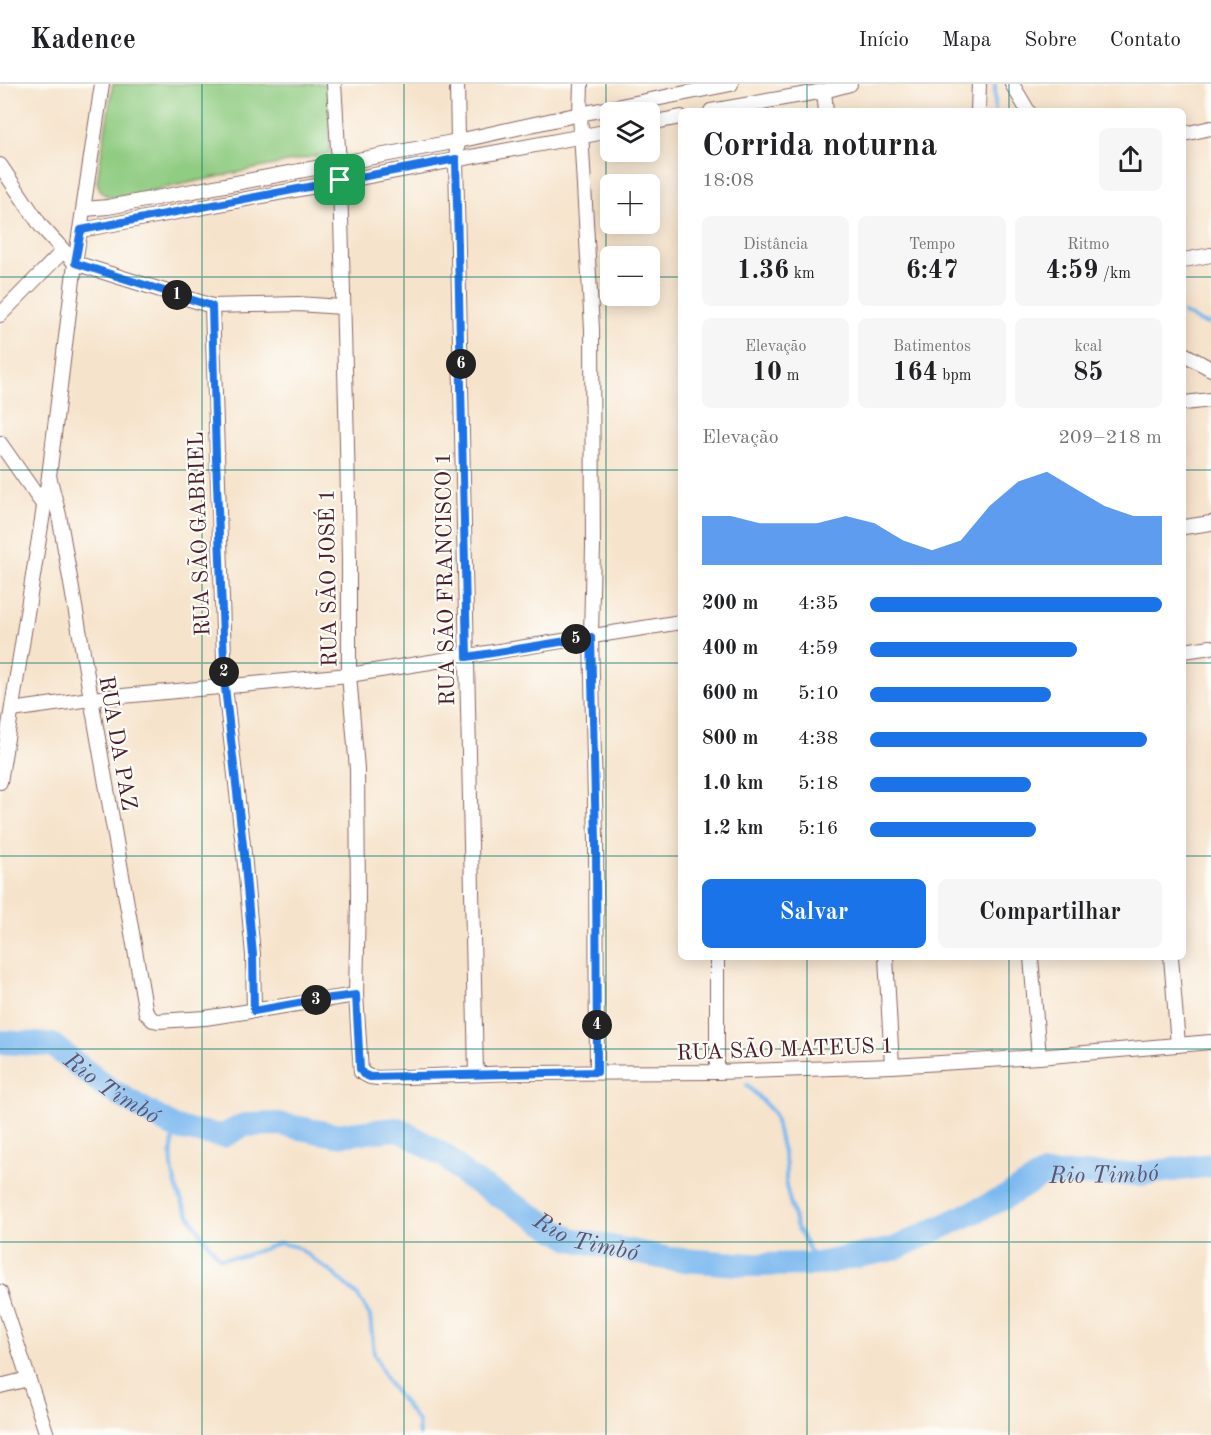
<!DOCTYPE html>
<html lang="pt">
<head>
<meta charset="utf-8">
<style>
  :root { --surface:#fff; --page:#f6f6f6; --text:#202124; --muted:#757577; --line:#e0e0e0; --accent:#1a73e8 }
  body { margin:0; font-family:"Old Standard TT",serif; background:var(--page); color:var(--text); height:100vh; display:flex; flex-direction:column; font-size:22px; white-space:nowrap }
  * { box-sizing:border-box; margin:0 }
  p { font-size:20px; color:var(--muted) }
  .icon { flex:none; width:33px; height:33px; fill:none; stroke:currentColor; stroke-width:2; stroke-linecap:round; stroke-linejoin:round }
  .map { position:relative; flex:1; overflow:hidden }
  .sheet { position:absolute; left:678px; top:24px; width:508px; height:852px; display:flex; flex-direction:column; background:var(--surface); border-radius:9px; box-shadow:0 3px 15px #0003 }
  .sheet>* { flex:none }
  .fabs { position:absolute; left:600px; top:18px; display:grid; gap:12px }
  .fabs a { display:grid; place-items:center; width:60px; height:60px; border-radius:9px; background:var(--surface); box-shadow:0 3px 15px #0003; font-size:30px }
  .pin { position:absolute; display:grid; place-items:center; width:51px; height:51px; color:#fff; margin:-26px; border-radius:12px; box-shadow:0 3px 9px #0006 }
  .km { position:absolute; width:30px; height:30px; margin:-15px; border-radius:50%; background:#222; color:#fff; font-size:16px; line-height:30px; text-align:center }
  .round { display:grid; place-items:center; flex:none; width:63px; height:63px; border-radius:9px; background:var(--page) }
  .head { display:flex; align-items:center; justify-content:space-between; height:102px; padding:0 24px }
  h1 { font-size:33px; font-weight:800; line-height:45px }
  .stats { display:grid; grid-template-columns:repeat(3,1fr); gap:9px; height:102px; padding:6px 24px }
  .stats div { display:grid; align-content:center; border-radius:9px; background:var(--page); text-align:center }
  .stats b { font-size:26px; font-weight:800 }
  .stats small { font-size:16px; font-weight:400 }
  .stats p { font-size:16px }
  .chart { height:168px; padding:12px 24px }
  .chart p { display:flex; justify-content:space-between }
  .chart svg { width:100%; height:108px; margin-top:6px; fill:var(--accent); opacity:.7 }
  .action { display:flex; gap:12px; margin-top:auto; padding:12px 24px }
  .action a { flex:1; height:69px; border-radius:9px; background:var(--accent); color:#fff; font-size:24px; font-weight:800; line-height:69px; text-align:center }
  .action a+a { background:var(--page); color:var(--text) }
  ul { padding:0 24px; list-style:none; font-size:20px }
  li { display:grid; grid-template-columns:96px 72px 1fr; align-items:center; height:45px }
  li i { height:15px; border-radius:8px; background:var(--accent) }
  header { display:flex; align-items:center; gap:36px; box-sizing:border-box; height:84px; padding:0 30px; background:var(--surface); border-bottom:2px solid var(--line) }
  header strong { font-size:28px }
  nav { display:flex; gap:33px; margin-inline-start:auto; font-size:21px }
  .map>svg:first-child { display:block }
  .green { fill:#90cc82; stroke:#6d7656; stroke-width:1.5 }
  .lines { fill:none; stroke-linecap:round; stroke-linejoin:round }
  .stream { stroke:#7db9f0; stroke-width:4 }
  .river { stroke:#7db9f0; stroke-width:24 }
  .minor-casing { stroke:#866463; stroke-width:16 }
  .minor { stroke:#fff; stroke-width:14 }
  .route-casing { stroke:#fff; stroke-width:12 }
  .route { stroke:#1a73e8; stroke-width:8 }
  .grid { fill:none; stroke:#0f766e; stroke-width:1.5; stroke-opacity:0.55 }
  .labels { text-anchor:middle; stroke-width:4.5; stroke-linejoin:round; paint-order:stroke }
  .street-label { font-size:22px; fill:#4a1f2b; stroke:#fdfcf7 }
  .water-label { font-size:24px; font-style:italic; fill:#5c5570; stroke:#fdfcf7 }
</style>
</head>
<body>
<header>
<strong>Kadence</strong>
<nav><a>Início</a><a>Mapa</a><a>Sobre</a><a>Contato</a></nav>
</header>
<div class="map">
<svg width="1211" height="1351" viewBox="0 0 1211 1351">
  <rect width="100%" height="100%" fill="#fdfcf7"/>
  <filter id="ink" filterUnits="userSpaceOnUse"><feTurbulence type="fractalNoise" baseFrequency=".0167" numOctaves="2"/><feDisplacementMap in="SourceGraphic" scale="12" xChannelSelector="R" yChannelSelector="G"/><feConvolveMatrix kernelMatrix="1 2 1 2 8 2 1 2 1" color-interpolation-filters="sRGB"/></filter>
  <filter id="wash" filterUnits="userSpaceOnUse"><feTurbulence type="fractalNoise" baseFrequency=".008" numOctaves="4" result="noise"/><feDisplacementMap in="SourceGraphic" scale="24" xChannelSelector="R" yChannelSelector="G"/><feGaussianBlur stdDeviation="1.35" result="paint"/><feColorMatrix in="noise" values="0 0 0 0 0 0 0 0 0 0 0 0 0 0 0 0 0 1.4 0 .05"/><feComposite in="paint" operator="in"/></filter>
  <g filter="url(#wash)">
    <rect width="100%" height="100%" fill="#f6e3cb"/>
    <path class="green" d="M113 0H329L330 69 117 114C106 114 100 108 97 98Z"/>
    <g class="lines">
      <g class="stream">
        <polyline points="995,0 995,27"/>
        <polyline points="1184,229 1200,238 1211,240"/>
        <polyline points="747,1001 774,1029 786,1081 786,1102 796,1141 817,1180"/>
        <path d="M176 1044C160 1094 189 1137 220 1174L240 1173 280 1159 297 1163 335 1191 358 1212 370 1232 374 1269 387 1297 418 1338 419 1351"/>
      </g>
      <path class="river" id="s1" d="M0 958 52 961 109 1005 176 1044 223 1052 244 1041 279 1040 335 1051 398 1045 447 1073 466 1092 571 1155 670 1175 751 1181 817 1180 894 1165 1004 1114 1043 1091 1140 1090 1211 1081"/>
    </g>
  </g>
  <g filter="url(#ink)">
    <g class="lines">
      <g class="minor-casing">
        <g id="minor">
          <polyline points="334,0 340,96 347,360 349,475 349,591 357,685 358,817 356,911 361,988 370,993 378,994 515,989 717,988 892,982 1039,973 1211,958"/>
          <polyline points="457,0 458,57 456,75 476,990"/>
          <polyline points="581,0 580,30 592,245 593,462 591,553 596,756 597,988"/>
          <polyline points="1012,0 1028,27"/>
          <polyline points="824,7 826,27"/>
          <polyline points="711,27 824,7 850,0"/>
          <polyline points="978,27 979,0"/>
          <polyline points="650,39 681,33"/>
          <polyline points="1184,50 1211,44"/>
          <polyline points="0,81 41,142 75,179 212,222 298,220 342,223"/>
          <polyline points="85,125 108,123 458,57 580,30 731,0"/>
          <polyline points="81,146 610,47"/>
          <polyline points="1184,176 1211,171"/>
          <polyline points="212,222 225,603 244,770 253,871 254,927"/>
          <polyline points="0,231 63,167"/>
          <polyline points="1184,270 1211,285"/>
          <polyline points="1184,319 1211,316"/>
          <polyline points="0,359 44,422"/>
          <polyline points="49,392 59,431 146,929 153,936 158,937 205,934 356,911"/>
          <polyline points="1184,443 1211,439"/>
          <polyline points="1184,567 1211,563"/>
          <polyline points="12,626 90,615 349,591 681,538"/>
          <polyline points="0,698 49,392 75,179 102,0"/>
          <polyline points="717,873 717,988"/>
          <polyline points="886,873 892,982"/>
          <polyline points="1031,873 1039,973"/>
          <polyline points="1171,873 1178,961"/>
          <polyline points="0,1208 47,1351"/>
          <polyline points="0,1302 28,1295"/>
        </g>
      </g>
      <use href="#minor" class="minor"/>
    </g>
  </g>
  <g class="lines" filter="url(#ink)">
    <g class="route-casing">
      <polygon id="route" points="456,75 467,573 591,553 596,756 597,988 370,993 363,990 360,985 356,911 315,916 254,927 253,871 244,770 225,603 216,374 212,222 75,179 81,146"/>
    </g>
    <use href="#route" class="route"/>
  </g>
  <path class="grid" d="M202 0V1351M404 0V1351M606 0V1351M807 0V27M1009 0V27M0 193H610M650 193H681M1184 193H1211M0 386H681M1184 386H1211M0 579H681M1184 579H1211M0 772H681M1184 772H1211M807 873V1351M1009 873V1351M0 965H1211M0 1158H1211"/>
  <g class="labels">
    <g class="street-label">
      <text transform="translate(198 450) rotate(-92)" y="8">RUA SÃO GABRIEL</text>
      <text transform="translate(327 494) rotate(-91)" y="8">RUA SÃO JOSÉ 1</text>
      <text transform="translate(444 495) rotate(-91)" y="8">RUA SÃO FRANCISCO 1</text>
      <text transform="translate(119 659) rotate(80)" y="8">RUA DA PAZ</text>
      <text transform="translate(785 964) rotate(-2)" y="8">RUA SÃO MATEUS 1</text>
    </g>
    <g class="water-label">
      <text dy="8" stroke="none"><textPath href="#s1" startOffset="126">Rio Timbó</textPath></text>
      <text dy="8" stroke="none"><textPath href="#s1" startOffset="1188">Rio Timbó</textPath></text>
      <text dy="8" stroke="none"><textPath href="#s1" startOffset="648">Rio Timbó</textPath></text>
    </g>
  </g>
</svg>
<div class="fabs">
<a><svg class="icon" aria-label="layers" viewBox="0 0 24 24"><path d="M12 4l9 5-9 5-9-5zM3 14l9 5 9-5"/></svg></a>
<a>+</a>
<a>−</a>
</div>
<div class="pin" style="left:340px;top:96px;background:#1e9e55"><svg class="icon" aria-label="arrive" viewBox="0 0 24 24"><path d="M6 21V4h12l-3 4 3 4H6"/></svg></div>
<b class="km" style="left:177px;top:211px">1</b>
<b class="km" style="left:224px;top:588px">2</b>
<b class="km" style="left:316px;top:916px">3</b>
<b class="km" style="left:597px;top:941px">4</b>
<b class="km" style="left:576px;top:555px">5</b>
<b class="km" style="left:461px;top:280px">6</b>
<section class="sheet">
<div class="head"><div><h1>Corrida noturna</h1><p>18:08</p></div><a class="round"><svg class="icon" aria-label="share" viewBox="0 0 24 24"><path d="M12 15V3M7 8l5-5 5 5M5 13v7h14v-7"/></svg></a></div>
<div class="stats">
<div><p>Distância</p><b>1.36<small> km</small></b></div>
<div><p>Tempo</p><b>6:47</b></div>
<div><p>Ritmo</p><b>4:59<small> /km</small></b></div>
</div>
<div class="stats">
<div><p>Elevação</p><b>10<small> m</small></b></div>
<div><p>Batimentos</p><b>164<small> bpm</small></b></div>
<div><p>kcal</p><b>85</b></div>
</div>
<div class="chart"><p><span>Elevação</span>209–218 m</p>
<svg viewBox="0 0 160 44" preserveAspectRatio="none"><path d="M0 44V24L10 24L20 27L30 27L40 27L50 24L60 27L70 34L80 38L90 34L100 20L110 10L120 6L130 13L140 20L150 24L160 24V44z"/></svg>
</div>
<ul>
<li><b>200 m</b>4:35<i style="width:100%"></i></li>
<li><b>400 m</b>4:59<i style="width:71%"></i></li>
<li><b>600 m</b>5:10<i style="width:62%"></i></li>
<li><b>800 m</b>4:38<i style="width:95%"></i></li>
<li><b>1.0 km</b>5:18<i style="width:55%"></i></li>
<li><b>1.2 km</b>5:16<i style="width:57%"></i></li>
</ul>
<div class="action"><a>Salvar</a><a>Compartilhar</a></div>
</section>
</div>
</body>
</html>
